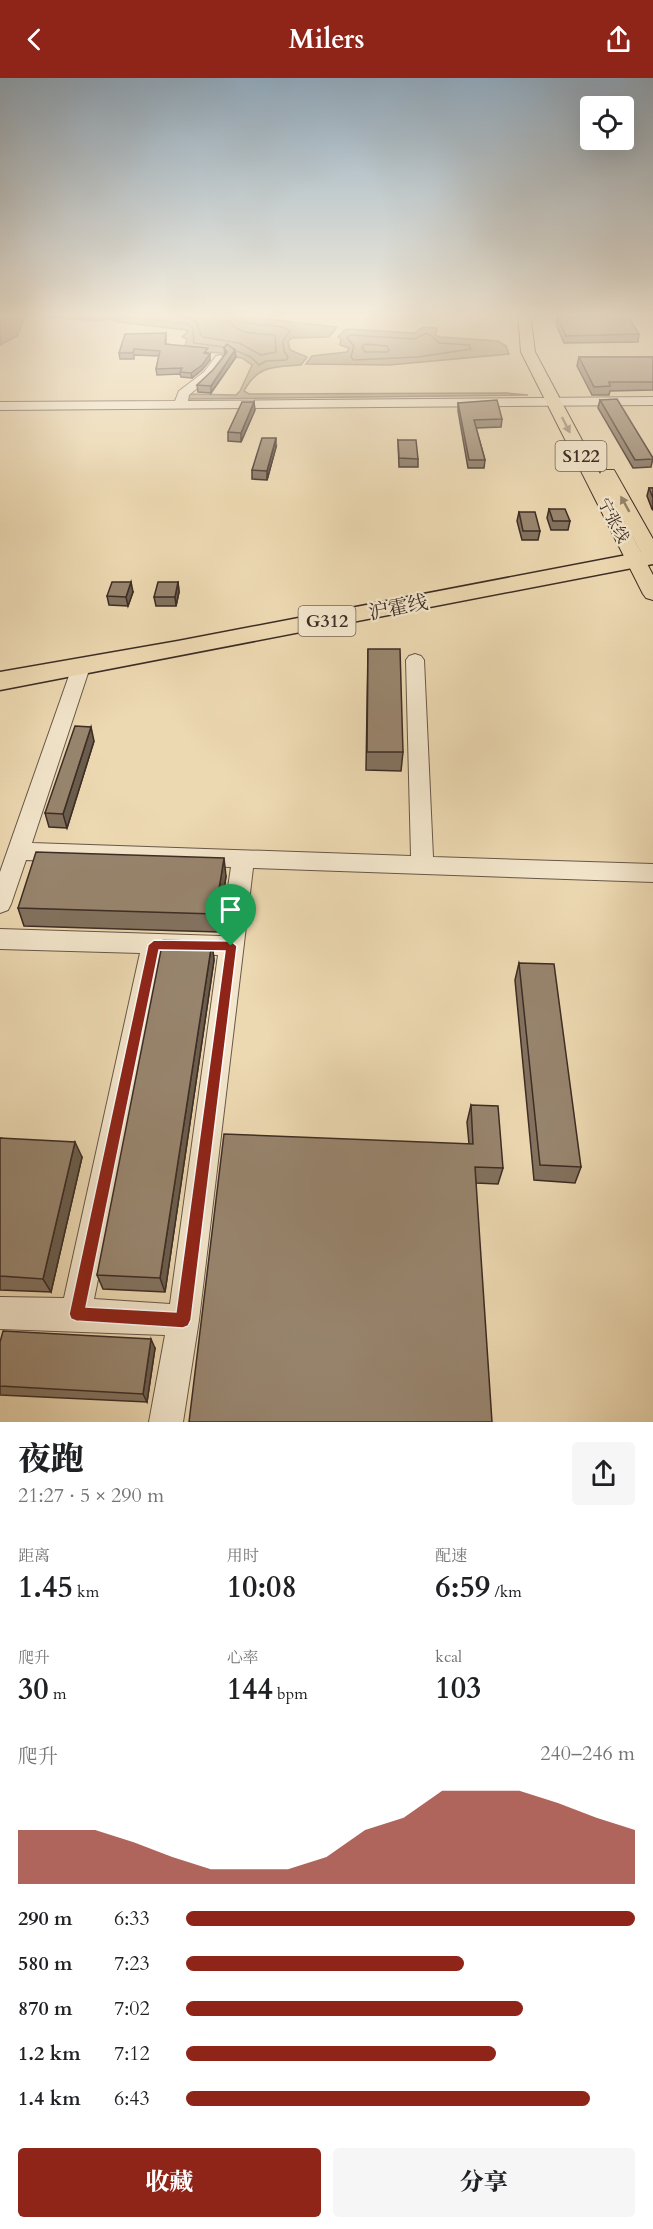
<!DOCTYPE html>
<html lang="zh">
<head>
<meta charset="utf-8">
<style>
  :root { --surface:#fff; --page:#f6f6f6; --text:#202124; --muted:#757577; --accent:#8f2418 }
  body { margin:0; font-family:Cardo,"Noto Serif SC",serif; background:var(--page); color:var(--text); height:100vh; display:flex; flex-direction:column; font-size:22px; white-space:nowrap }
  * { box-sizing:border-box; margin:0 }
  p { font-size:20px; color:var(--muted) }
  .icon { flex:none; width:33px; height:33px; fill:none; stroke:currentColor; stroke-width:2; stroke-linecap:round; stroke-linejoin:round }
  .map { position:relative; height:1344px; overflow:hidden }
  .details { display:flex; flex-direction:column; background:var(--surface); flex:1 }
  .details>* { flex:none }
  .tools { position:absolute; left:580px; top:18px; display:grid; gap:12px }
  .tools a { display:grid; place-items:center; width:54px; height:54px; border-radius:6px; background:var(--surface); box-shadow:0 6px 24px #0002; font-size:30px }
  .pin { position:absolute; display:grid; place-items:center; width:51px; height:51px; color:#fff; margin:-62px -26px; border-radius:50% 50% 50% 0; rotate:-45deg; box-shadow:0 0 6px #0007 }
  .pin .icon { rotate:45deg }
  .round { display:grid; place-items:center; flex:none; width:63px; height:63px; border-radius:6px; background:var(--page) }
  .headline { display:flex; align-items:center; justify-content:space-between; height:102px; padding:0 18px }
  h1 { font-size:33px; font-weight:800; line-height:45px }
  .figures { display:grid; grid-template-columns:repeat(3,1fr); gap:9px; height:102px; padding:6px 18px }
  .figures div { display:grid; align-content:center }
  .figures b { font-size:30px; font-weight:800 }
  .figures small { font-size:16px; font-weight:400 }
  .figures p { font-size:16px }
  .chart { height:168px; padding:12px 18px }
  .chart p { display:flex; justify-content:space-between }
  .chart svg { width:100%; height:108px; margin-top:6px; fill:var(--accent); opacity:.7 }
  .cta { display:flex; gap:12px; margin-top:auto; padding:12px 18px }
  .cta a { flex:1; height:69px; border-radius:6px; background:var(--accent); color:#fff; font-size:24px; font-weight:800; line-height:69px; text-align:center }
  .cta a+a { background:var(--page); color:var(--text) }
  ul { padding:0 18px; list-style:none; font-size:20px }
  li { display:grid; grid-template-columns:96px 72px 1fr; align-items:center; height:45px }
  li i { height:15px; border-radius:8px; background:var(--accent) }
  header { display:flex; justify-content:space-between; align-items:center; height:78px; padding:0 18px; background:var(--accent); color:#fff; font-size:27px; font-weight:800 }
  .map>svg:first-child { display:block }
  .water { fill:#b09e81; stroke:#82705c; stroke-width:1.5 }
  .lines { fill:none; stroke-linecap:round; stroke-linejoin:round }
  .shore { stroke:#766553; stroke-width:1.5 }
  .minor-casing { stroke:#695748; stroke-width:2 }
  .major-casing { stroke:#3d2c25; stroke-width:2 }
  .highway-casing { stroke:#3d2c25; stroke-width:3 }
  .minor { fill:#f3e6cc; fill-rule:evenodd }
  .major { fill:#ecd8b1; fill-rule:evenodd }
  .highway { fill:#ecd8b1; fill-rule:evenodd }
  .wall { fill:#83725f; stroke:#3d2c25; stroke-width:1.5 }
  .shaded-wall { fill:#6a5d4d; stroke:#3d2c25; stroke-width:1.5 }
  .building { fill:#98856e; stroke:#3d2c25; stroke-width:1.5 }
  .oneway { fill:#94826b }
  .route { fill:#8f2418; stroke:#fff; stroke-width:1.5; fill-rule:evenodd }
  .labels { text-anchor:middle; stroke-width:4.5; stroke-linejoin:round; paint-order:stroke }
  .far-street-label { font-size:16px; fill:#3d2c25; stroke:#f3e6cc }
  .shield { fill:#f3e6cc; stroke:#746457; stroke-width:1.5 }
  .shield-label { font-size:18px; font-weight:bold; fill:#3d2c25 }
  .street-label { font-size:20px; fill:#3d2c25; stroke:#f3e6cc }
</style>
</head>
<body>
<header><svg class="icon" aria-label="back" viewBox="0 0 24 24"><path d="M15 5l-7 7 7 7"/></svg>Milers<svg class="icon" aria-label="share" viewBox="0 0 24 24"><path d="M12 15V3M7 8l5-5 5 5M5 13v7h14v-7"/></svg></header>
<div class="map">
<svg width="653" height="1344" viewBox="0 0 653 1344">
  <rect width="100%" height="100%" fill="#ecd8b1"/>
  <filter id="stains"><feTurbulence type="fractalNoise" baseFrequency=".00333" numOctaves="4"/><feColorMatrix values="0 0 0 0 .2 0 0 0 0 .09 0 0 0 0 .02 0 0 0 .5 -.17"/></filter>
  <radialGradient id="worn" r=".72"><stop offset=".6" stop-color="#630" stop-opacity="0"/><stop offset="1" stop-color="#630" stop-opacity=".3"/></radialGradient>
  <g class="water">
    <path d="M0 235H240V238L337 249 329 259 292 260 288 263 290 272 307 279 301 287C274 289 258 287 244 313L249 316 506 315 528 317 187 321 188 316 236 317 240 313 252 287 242 280 223 277V275L202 274 185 268 187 261 182 259 188 253 186 252 118 244 111 241 97 243 26 237 17 258 0 267Z"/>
    <polygon points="423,249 437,250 435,257 440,259 498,263 506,268 509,276 389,287 306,286 312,278 347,274 349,270 340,267 341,261 338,259 346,251 414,255"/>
  </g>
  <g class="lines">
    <g class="shore">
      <polyline points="114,235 120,238 188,246 193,251 194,265 223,269"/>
      <path d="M172 235 196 243 201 257 204 259 239 265 261 277 276 274 275 257C256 255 231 258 226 235"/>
      <polyline points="233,235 234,241 238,244 283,249 290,253 283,263 284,273 288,279 286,282 266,283 259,287 251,279 237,273"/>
      <polygon points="427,255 440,265 469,267 471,271 418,279 354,282 351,279 354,268 347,260 350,257 414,261"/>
      <polygon points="365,266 387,268 389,272 387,274 365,274 362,269"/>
    </g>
    <g class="minor-casing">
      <g id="minor">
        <polygon points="220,277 226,280 212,298 189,317 188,323 653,319 653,327 0,332 0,324 175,323 179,313 204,294 216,278"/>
        <path d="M415 576 421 578 424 582 433 779 653 786V804L253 790 199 1242 183 1344H149L165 1257 0 1251V1219L64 1220 140 875 0 871V851L221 858 231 789 26 782 11 826 8 832 0 835V794L72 589 75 585H87L90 589 32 765 411 778 406 582 409 578ZM164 876 218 877 170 1226 94 1221Z"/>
      </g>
    </g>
    <g class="major-casing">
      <polygon id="major" points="518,235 530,235 535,274 600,396 602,392 614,392 653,461 653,484 646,482 643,478 602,401 653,497 653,522 646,520 643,516 521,274"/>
    </g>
    <g class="highway-casing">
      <polygon id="highway" points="653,472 653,486 0,612 0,594 178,563"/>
    </g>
    <use href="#minor" class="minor"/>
    <use href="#major" class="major"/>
    <use href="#highway" class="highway"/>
  </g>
  <g class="wall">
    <polygon points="557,239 639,256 638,264 564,265 556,246"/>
    <polygon points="166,255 166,266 208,275 208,276 210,282 202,292 192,300 181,299 180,296 157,297 156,291 159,278 134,277 134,281 120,281 119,275"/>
    <polygon points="224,270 236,279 211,315 198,314 197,307 213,292 225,277"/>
    <polygon points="579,279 653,279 653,312 610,313 609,317 592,317 577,288"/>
    <polygon points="600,322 653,380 651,389 633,390 598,330"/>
    <polygon points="458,325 502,341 501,349 476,350 485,382 484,390 468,390 458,333"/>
    <polygon points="255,332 241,364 228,363 228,354"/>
    <polygon points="398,362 418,381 418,389 399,389"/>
    <polygon points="276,369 267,402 252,401 252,392"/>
    <polygon points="649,410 653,410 653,432 652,431 647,418"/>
    <polygon points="549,431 570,443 568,452 551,452 547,440"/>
    <polygon points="519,434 540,453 538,462 522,462 517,443"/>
    <polygon points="178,504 179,514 176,528 156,528 154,519"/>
    <polygon points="133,514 128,528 109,527 107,518"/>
    <polygon points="368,571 403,674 401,693 366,692"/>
    <polygon points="94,663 67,750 49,749 45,735"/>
    <polygon points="226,798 218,854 24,848 18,830"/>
    <polygon points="212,864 214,882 165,1214 103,1211 97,1197"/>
    <polygon points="519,885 581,1089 575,1105 534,1102 515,902"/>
    <polygon points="471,1027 503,1090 498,1106 476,1105 469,1066 467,1044"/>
    <polygon points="0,1060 82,1079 51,1214 0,1212"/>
    <polygon points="0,1264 155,1270 147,1324 0,1317"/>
  </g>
  <g class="shaded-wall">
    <polygon points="235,272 236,279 211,315 211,308"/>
    <polygon points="210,276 210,282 202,292 192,300 191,295"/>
    <polygon points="254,324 255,332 241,364 241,355"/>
    <polygon points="276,360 276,369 267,402 267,393"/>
    <polygon points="131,504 133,514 128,528 126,519"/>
    <polygon points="178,504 179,514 176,528 175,519"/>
    <polygon points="91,649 94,663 67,750 63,736"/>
    <polygon points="224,780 226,798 218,854 215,836"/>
    <polygon points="212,864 214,882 165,1214 160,1200"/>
    <polygon points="75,1064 82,1079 51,1214 43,1201"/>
    <polygon points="151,1261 155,1270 147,1324 143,1316"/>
  </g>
  <g class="building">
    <polygon points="627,237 639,256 566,258 557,239"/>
    <polygon points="166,255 165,266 208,270 204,275 210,276 202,287 191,295 180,294 182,290 156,291 160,273 134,271 133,275 119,275 125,256"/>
    <polygon points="227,266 235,272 211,308 197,307 213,292 227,274 224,270"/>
    <polygon points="579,279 653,279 653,304 609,304 610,308 594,309"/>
    <polygon points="617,321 653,380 653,381 635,382 600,322"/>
    <polygon points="497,322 502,341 474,342 485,382 469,382 458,325"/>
    <polygon points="242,324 254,324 241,355 228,354"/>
    <polygon points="262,360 276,360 267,393 252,392"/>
    <polygon points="398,362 416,362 418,381 399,380"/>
    <polygon points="649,410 653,410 653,420"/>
    <polygon points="549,431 565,431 570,443 553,443"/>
    <polygon points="519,434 535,434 540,453 523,453"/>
    <polygon points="112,504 131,504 126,519 107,518"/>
    <polygon points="158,504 178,504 175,519 154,519"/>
    <polygon points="368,571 400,571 403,674 367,674"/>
    <polygon points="75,648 91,649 63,736 45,735"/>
    <polygon points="36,774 224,780 215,836 18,830"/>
    <polygon points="163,862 212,864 160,1200 97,1197"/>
    <polygon points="519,885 554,886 581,1089 540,1087"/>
    <polygon points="471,1027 498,1028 503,1090 475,1089 492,1344 189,1344 224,1056 473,1066"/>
    <polygon points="0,1060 75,1064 43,1201 0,1198"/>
    <polygon points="3,1253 151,1261 143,1316 0,1308 0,1264"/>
  </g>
  <defs><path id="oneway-solid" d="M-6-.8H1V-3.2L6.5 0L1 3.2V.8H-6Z" transform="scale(1.5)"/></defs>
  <g class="oneway">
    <use href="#oneway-solid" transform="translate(566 347) rotate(63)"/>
    <use href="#oneway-solid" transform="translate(625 426) rotate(-119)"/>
  </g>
  <linearGradient id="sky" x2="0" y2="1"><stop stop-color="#91abbf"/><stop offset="0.56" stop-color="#f6eddc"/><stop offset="1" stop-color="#f6eddc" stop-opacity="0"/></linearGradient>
  <rect width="653" height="423" fill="url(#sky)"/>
  <path class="route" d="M154 862 231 863 237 868 191 1242 188 1248 183 1250 76 1243 71 1241 69 1236 148 867ZM159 872 225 873 176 1234 86 1229Z"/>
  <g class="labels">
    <g class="far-street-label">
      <text transform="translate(614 442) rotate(62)" y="6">宁张线</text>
    </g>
    <g class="shield">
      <rect x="555.5" y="363" width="51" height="30" rx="4.5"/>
      <rect x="298.5" y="528" width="57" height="30" rx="4.5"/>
    </g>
    <g class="shield-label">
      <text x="581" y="384">S122</text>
      <text x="327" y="549">G312</text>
    </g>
    <g class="street-label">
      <text transform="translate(398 529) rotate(-11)" y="7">沪霍线</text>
    </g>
  </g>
  <rect width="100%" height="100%" filter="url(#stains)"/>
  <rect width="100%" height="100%" fill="url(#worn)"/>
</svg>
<div class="tools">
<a><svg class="icon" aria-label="locate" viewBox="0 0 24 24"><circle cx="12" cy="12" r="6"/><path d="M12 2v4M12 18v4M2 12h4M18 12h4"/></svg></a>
</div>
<div class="pin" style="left:231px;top:868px;background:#1e9e55"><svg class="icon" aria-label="arrive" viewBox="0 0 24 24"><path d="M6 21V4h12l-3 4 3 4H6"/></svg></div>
</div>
<section class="details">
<div class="headline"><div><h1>夜跑</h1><p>21:27 · 5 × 290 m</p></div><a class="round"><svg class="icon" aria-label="share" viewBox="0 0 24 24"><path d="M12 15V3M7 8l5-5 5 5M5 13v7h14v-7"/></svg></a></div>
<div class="figures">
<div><p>距离</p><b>1.45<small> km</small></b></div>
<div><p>用时</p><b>10:08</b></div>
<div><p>配速</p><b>6:59<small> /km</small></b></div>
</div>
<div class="figures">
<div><p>爬升</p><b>30<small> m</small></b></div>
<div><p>心率</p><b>144<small> bpm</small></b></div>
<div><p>kcal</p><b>103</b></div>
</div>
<div class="chart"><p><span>爬升</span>240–246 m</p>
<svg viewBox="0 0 160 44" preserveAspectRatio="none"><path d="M0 44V22L10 22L20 22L30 27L40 33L50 38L60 38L70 38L80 33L90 22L100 17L110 6L120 6L130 6L140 11L150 17L160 22V44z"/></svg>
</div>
<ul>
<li><b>290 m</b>6:33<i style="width:100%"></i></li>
<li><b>580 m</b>7:23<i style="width:62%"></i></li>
<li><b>870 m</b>7:02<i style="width:75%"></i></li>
<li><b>1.2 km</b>7:12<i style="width:69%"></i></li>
<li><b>1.4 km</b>6:43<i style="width:90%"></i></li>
</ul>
<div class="cta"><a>收藏</a><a>分享</a></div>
</section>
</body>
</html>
